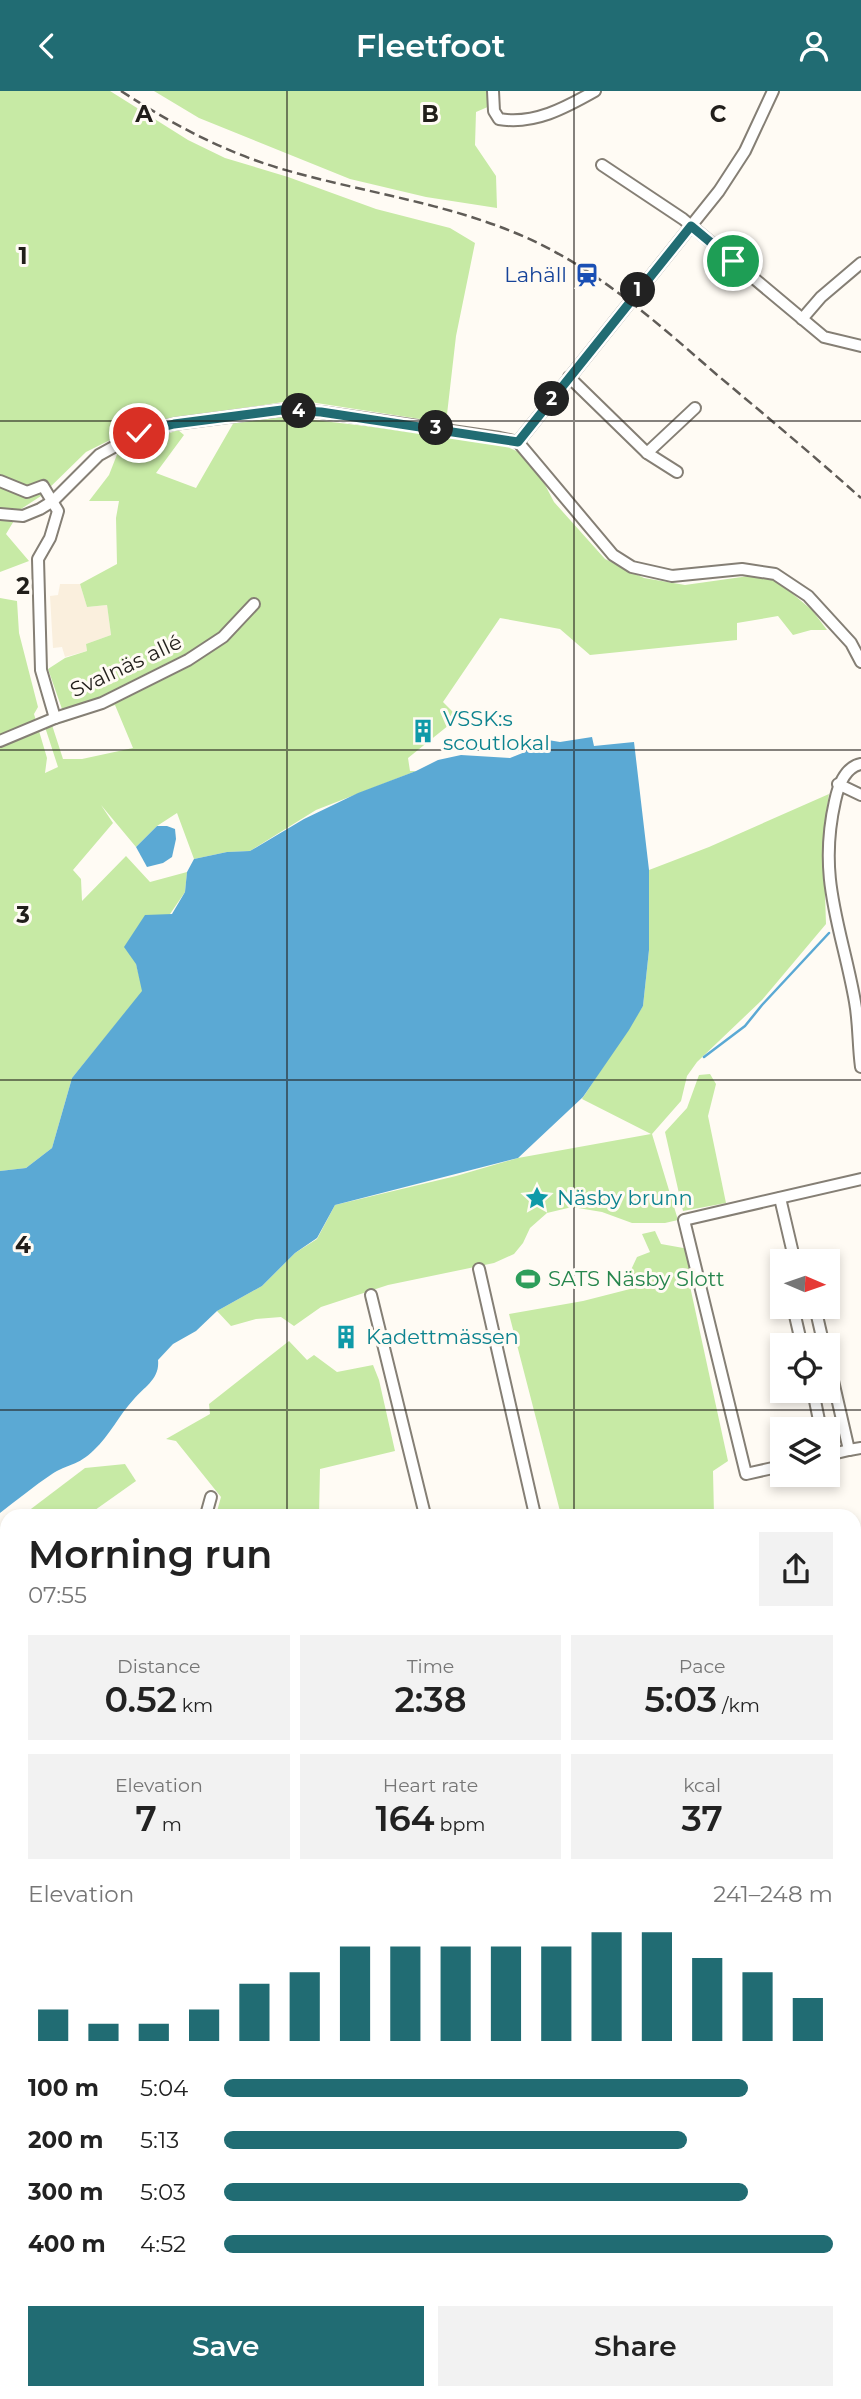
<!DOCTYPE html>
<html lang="en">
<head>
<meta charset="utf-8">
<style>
  :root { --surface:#fff; --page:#f2f2f2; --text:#222; --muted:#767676; --accent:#216c73 }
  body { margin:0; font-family:Montserrat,sans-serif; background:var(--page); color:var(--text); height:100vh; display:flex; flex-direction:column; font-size:26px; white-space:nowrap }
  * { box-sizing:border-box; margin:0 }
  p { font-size:23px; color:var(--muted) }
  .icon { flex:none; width:38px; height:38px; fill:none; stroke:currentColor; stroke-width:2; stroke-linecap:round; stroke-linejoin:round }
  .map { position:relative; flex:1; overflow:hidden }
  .sheet { position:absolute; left:0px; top:1418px; width:861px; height:891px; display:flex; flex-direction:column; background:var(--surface); border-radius:21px 21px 0 0; box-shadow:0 4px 10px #0003 }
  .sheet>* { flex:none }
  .needle { width:46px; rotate:92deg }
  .controls { position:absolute; left:770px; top:1158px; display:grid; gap:14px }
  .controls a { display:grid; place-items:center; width:70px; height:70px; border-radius:0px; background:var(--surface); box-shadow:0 4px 10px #0003; font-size:35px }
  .pin { position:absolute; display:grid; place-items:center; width:60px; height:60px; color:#fff; margin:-30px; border:4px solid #fff; border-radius:50%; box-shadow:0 2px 7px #0007 }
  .km { position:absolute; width:35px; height:35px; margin:-18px; border-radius:50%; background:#222; color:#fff; font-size:19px; line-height:35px; text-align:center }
  .round { display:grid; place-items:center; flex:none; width:74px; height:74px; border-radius:0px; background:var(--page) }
  .overview { display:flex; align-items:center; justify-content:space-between; height:119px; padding:0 28px }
  h1 { font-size:38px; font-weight:600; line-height:52px }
  .stats { display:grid; grid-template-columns:repeat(3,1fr); gap:10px; height:119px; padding:7px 28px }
  .stats div { display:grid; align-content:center; border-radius:0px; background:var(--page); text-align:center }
  .stats b { font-size:35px; font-weight:600 }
  .stats small { font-size:19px; font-weight:400 }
  .stats p { font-size:19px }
  .chart { height:196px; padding:14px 28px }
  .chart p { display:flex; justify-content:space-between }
  .chart svg { width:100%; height:126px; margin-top:7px; stroke:var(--accent); stroke-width:6 }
  .action { display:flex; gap:14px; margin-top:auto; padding:14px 28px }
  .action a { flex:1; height:80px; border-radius:0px; background:var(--accent); color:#fff; font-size:28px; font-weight:600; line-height:80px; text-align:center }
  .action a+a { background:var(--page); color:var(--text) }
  ul { padding:0 28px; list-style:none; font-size:23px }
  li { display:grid; grid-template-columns:112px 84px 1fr; align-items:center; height:52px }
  li i { height:18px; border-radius:9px; background:var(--accent) }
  header { display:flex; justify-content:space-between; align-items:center; height:91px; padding:0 28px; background:var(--accent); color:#fff; font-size:32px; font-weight:600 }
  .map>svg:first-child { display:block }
  .built { fill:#faefdd }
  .green { fill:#c7eaa5 }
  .water { fill:#5ba9d4 }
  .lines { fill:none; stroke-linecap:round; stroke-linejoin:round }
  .stream { stroke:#5ba9d4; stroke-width:2.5 }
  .minor-casing { stroke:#857f75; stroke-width:14 }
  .minor { stroke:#fff; stroke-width:10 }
  .rail { stroke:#605c57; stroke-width:2.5; stroke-dasharray:10 5; stroke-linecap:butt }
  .route-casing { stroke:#fff; stroke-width:14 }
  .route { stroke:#216c73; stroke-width:9 }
  .grid { fill:none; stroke:#211e1a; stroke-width:2; stroke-opacity:0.55 }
  .labels { text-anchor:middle; stroke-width:6; stroke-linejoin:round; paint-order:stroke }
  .transit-label { font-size:21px; fill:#164399; stroke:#fffbf4; text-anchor:end }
  .street-label { font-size:21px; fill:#211e1a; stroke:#fffbf4 }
  .culture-label { font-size:21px; fill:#0d838f; stroke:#fffbf4; text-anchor:start }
  .leisure-label { font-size:21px; fill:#27864d; stroke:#fffbf4; text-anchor:start }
  .grid-label { font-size:23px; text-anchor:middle; font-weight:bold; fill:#211e1a; stroke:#fffbf4; stroke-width:6; stroke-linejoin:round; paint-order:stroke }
</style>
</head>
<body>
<header><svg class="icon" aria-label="back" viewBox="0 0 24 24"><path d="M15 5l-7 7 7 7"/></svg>Fleetfoot<svg class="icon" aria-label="person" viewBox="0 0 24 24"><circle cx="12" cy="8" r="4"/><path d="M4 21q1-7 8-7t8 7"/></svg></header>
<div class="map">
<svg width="861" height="2308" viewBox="0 0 861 2308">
  <rect width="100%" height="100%" fill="#fffbf4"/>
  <polygon class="built" points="60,493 80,493 87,516 107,514 111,544 86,553 87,560 65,566 62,556 53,557 50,505 58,504"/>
  <g class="green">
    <polygon points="0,0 110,0 188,49 225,67 288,86 376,118 450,137 475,152 456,245 446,332 310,311 283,311 144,332 86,361 41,405 21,418 6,443 29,470 0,481"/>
    <polygon points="154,0 491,0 490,15 476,21 475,54 496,85 497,117 426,106 350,88 199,27"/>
    <polygon points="280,325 494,350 521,362 542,388 554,411 605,468 644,487 685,494 756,484 776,489 812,519 827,539 811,539 793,544 778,525 737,532 737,549 590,564 560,538 500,527 443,611 455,623 449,634 408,667 410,680 416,680 316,719 250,760 227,761 194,768 177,722 157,735 136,756 101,714 113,732 73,779 81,788 82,810 126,765 150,791 187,781 185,801 136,873 143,900 72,987 52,1057 26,1077 0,1080 0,507 17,510 19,542 38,616 34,623 47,667 45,682 58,676 45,636 52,634 63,668 82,668 133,657 115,614 62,632 62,618 48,578 65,567 87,560 86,553 111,544 107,514 87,516 80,493 117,473 116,427 119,410 89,410 109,384 118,361 178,339 184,344 156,382 196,397 234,331"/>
    <polygon points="829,703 823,743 826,833 762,909 697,971 687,985 681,1010 652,1043 678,1129 665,1132 632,1132 602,1121 572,1116 547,1122 530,1137 523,1152 514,1163 494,1172 388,1194 321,1216 294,1235 281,1226 256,1228 231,1235 217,1220 262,1195 295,1162 317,1148 335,1114 456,1085 518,1067 651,1043 582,1008 643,915 649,859 649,779 709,756"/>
    <polygon points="710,983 716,993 708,1025 726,1112 683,1120 665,1041 687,1017 699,984"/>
    <polygon points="655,1140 661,1153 689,1158 695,1184 688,1186 728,1370 713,1380 714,1424 561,1424 509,1223 583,1210 634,1197 630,1181 637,1166 650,1161 642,1143"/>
    <polygon points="289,1250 307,1269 314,1264 337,1281 373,1274 379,1289 395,1360 320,1378 319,1424 216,1424 221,1406 176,1350 166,1348 210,1323 209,1313"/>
    <polygon points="125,1373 136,1390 88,1424 23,1424 85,1377"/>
    <polygon points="861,1971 861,2145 854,2157 854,2015"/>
  </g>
  <g class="water">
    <path d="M592 646 594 655 634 651 649 779V859L643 915 629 939 583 1006 518 1067 335 1114 317 1147 295 1162 262 1195 217 1220 196 1240 173 1253 158 1269C160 1288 144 1296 134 1308 119 1324 110 1344 94 1359 78 1375 67 1373 52 1383 34 1395 17 1409 0 1422V1080L26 1077 52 1057 72 987 142 900 136 873 124 856 145 824 172 823 185 801 187 781 194 768 227 761 250 760 304 728 358 702 416 680 438 669 461 664 510 667 525 661 530 654 542 648 560 651Z"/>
    <polygon points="157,735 167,735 175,738 176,748 172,766 163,772 147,776 136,756"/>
  </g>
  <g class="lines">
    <g class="stream">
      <polyline points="704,966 745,935 762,914 829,842"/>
      <polyline points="824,2301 824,2308"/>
    </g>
    <g class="minor-casing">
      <g id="minor">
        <path d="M493 0 494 20 499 28C534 34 565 17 595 0"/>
        <polyline points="602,74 683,128 824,246 861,255"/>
        <polyline points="802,228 821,206 861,172"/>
        <polyline points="569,286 647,362 677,381"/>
        <polyline points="518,351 719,100 745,60 773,0"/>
        <polyline points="647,362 695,317"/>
        <polyline points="0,390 27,401 43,395 58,420 50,447 38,468 41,579 55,627"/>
        <polyline points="0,423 23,425 40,418 53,410 99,364 139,342 174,333 282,319 321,321 500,347 518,351 613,464 632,476 672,485 742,478 775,483 808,505 851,552 861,571"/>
        <polyline points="0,650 55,627 102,612 188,569 223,546 254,513"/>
        <path d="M861 673C845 676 838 696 835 710 817 789 842 837 855 911 859 933 858 954 861 976"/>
        <polyline points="838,693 861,704"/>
        <polyline points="780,1107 795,1171"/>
        <polyline points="479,1178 535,1424"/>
        <polyline points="371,1204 425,1424"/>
        <polyline points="793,1216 802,1255"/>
        <polyline points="815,1216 824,1255"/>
        <polyline points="828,1268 849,1359 861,1357"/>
        <polyline points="813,1300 821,1339"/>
        <polyline points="828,1364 849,1359"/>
        <polyline points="782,1375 746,1383 684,1129 861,1088"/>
        <polyline points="206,1424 211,1406"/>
        <polyline points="854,1474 861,1471"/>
        <polyline points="854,1514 861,1519"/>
        <polyline points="854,1634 861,1632"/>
        <polyline points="0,1646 7,1641"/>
        <polyline points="854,1681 861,1678"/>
        <polyline points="854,1783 861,1780"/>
        <polyline points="0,1883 7,1879"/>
        <polyline points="0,1936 7,1945"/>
        <polyline points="854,1958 861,1956"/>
        <polyline points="0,2147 7,2150"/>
        <polyline points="854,2184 861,2184"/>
        <polyline points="0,2299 7,2297"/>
        <polyline points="243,2301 254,2308"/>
        <polyline points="451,2301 459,2308"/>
        <polyline points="810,2301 810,2308"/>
        <polyline points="317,2308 322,2301"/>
        <polyline points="496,2308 501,2301"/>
        <polyline points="627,2308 639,2301"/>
      </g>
    </g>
    <use href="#minor" class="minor"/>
    <path class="rail" d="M121 0C172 33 224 61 282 78 361 101 442 111 518 143 594 175 654 229 716 283 765 324 814 365 861 407"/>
  </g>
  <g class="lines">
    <g class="route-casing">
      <polyline id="route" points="139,342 174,333 282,319 321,321 518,351 691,135 733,170"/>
    </g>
    <use href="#route" class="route"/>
  </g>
  <path class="grid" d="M287 0V1424M574 0V1424M0 330H861M0 659H861M0 989H861M0 1319H861M0 1649H7M854 1649H861M0 1978H7M854 1978H861M287 2301V2308M574 2301V2308"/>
  <defs>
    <g id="station-bare" transform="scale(1.89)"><path d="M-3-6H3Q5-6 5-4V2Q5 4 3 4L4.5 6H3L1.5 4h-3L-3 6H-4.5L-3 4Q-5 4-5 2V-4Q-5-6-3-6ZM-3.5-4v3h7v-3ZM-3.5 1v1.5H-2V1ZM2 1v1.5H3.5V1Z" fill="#1a4fb4" stroke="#fffbf4" stroke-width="2.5" paint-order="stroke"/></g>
    <g id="building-bare" transform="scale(1.89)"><path d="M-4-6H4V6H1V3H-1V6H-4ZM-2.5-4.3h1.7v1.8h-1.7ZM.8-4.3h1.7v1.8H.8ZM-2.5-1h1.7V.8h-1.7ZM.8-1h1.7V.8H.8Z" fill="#0f9aa8" stroke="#fffbf4" stroke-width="2.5" paint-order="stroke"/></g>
    <g id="sight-bare" transform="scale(1.89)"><path d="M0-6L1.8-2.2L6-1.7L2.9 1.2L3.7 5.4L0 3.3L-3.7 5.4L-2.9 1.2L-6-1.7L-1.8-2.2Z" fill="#0f9aa8" stroke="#fffbf4" stroke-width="2.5" paint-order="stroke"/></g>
    <g id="stadium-bare" transform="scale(1.89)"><path d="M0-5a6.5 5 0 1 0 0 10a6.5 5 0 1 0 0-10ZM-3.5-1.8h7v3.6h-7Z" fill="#2e9e5b" stroke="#fffbf4" stroke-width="2.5" paint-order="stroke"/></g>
  </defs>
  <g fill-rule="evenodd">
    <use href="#station-bare" x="587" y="184"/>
    <use href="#building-bare" x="423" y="640"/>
    <use href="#sight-bare" x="537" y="1107"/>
    <use href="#stadium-bare" x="528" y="1188"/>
    <use href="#building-bare" x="346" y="1246"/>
  </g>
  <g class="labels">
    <g class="transit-label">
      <text x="567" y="191">Lahäll</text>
    </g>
    <g class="street-label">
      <text transform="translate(126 575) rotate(-25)" y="7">Svalnäs allé</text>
    </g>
    <g class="culture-label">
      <text x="443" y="635">VSSK:s<tspan x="443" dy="24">scoutlokal</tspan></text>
      <text x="557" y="1114">Näsby brunn</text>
      <text x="366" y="1253">Kadettmässen</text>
    </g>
    <g class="leisure-label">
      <text x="548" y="1195">SATS Näsby Slott</text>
    </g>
  </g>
  <g class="grid-label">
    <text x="144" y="31">A</text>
    <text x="430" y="31">B</text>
    <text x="718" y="31">C</text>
    <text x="23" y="173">1</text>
    <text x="23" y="503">2</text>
    <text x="23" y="832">3</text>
    <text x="23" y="1162">4</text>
  </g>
</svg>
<div class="controls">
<a><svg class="needle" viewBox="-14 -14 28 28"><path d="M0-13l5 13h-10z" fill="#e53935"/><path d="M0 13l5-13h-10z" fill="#767676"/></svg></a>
<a><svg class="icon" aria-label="locate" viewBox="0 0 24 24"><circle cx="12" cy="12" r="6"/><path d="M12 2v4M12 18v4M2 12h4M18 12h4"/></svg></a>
<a><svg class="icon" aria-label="layers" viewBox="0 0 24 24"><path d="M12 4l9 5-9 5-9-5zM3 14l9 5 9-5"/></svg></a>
</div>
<div class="pin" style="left:733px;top:170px;background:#1e9e55"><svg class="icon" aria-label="arrive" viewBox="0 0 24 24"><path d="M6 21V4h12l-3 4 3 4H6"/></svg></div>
<div class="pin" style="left:139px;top:342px;background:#d93025"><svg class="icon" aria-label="check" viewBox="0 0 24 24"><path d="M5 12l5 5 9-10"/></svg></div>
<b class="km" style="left:638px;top:199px">1</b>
<b class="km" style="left:552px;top:308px">2</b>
<b class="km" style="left:436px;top:337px">3</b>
<b class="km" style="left:299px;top:320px">4</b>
<section class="sheet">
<div class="overview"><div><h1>Morning run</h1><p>07:55</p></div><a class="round"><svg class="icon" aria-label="share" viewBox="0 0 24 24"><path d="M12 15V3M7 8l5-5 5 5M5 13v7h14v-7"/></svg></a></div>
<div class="stats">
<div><p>Distance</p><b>0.52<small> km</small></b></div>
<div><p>Time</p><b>2:38</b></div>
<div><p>Pace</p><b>5:03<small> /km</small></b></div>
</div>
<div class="stats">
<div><p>Elevation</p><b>7<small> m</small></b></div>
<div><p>Heart rate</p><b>164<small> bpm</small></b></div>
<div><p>kcal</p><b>37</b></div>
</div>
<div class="chart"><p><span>Elevation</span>241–248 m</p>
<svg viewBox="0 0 160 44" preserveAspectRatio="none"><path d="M5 44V33M15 44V38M25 44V38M35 44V33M45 44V24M55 44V20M65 44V11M75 44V11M85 44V11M95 44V11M105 44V11M115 44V6M125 44V6M135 44V15M145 44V20M155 44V29"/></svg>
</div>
<ul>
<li><b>100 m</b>5:04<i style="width:86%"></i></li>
<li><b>200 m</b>5:13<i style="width:76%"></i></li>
<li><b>300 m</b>5:03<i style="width:86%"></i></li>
<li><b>400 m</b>4:52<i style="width:100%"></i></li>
</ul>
<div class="action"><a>Save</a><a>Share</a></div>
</section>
</div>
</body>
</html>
